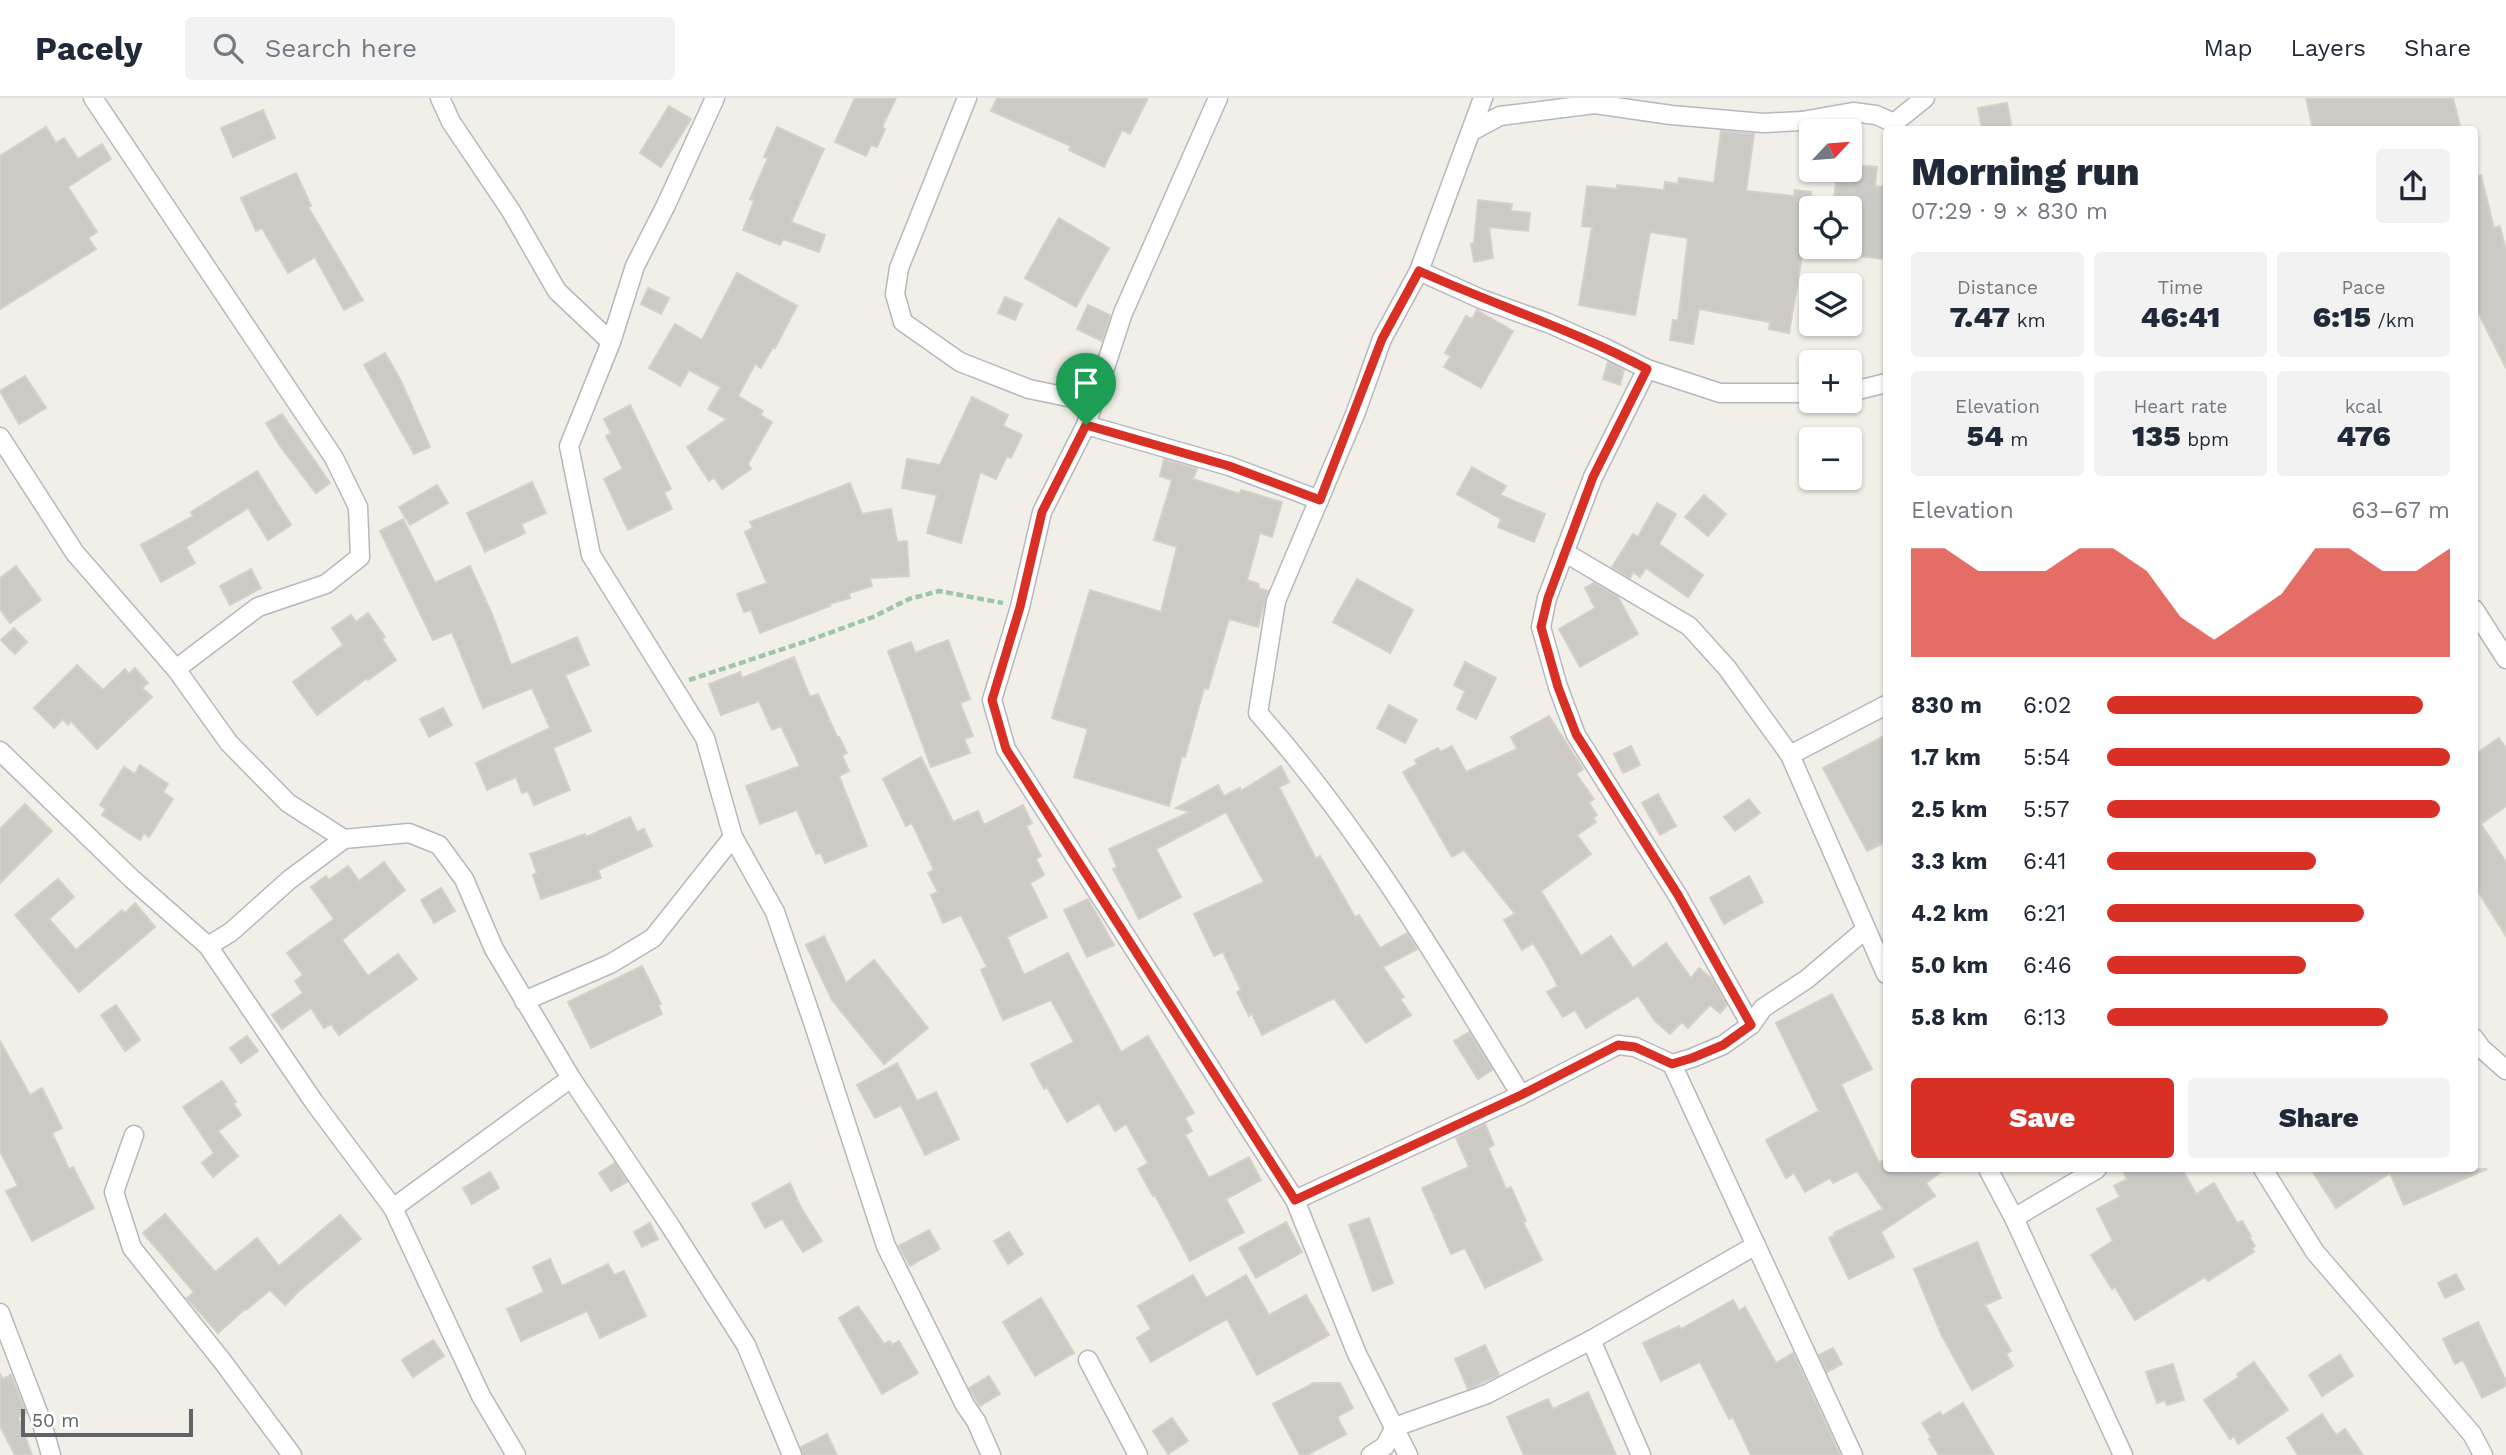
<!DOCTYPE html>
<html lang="en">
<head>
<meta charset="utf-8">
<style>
  :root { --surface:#fff; --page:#f2f2f3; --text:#1f2937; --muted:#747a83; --line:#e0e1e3; --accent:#d93025 }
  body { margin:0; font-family:"Work Sans",sans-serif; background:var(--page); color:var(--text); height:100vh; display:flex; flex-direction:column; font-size:26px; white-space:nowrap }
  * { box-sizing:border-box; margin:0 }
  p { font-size:23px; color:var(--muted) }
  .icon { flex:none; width:38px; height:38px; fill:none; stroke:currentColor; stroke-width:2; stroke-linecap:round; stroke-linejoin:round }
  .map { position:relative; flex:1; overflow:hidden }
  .drawer { position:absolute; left:1883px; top:28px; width:595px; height:1046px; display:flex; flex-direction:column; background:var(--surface); border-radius:7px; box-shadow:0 2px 5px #0004 }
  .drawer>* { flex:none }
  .needle { width:46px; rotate:64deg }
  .controls { position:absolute; left:1799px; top:21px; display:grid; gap:14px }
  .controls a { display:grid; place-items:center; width:63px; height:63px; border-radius:7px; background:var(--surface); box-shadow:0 2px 5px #0004; font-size:35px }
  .scale { position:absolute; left:21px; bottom:18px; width:172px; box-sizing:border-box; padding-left:7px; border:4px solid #5f6368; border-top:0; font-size:19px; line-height:24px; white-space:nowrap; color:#5f6368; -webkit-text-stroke:5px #fff; paint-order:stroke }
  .pin { position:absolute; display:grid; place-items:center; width:60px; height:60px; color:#fff; margin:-72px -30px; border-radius:50% 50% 50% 0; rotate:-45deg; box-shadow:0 0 7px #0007 }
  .pin .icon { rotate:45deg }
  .round { display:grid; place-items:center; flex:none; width:74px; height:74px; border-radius:7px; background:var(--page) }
  .head { display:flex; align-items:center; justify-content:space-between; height:119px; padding:0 28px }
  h1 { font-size:38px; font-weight:800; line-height:52px }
  .figures { display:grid; grid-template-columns:repeat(3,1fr); gap:10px; height:119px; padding:7px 28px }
  .figures div { display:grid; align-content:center; border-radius:7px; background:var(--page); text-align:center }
  .figures b { font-size:30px; font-weight:800 }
  .figures small { font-size:19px; font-weight:400 }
  .figures p { font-size:19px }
  .chart { height:196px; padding:14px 28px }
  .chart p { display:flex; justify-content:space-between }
  .chart svg { width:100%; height:126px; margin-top:7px; fill:var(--accent); opacity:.7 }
  .cta { display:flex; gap:14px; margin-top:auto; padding:14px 28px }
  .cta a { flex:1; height:80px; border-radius:7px; background:var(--accent); color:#fff; font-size:28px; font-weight:800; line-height:80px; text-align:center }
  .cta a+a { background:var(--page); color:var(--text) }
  ul { padding:0 28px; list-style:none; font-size:23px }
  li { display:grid; grid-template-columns:112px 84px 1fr; align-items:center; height:52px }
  li i { height:18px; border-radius:9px; background:var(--accent) }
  header { display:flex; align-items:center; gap:42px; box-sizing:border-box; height:98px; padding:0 35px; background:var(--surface); border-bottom:2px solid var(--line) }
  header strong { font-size:33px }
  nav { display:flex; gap:38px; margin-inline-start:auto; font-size:24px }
  .search { width:490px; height:63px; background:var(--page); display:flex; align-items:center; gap:18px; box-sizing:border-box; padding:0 24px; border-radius:7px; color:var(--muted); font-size:26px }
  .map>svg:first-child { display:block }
  .building { fill:#cccac5; stroke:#d6d1c6; stroke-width:2 }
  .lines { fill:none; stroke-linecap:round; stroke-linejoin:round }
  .minor-casing { stroke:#b5b8bc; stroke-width:21 }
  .path { stroke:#9cc7a9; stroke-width:4.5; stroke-dasharray:7 3.5; stroke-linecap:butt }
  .minor { stroke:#fff; stroke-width:18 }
  .route-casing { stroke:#fff; stroke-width:14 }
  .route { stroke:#d93025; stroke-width:9 }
</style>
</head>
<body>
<header>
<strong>Pacely</strong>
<div class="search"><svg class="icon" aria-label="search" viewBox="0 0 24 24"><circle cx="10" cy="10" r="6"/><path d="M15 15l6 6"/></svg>Search here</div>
<nav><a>Map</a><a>Layers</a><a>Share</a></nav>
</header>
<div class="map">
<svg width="2506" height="1357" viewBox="0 0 2506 1357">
  <rect width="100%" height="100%" fill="#f1efe8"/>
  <g class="building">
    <polygon points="855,0 896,0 882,29 885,31 877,49 871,47 866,58 835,44"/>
    <polygon points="997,0 1148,0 1130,36 1122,32 1104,69 1069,52 1071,48 991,13"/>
    <polygon points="2306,0 2453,0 2461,32 2313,32"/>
    <polygon points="2007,5 2012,32 1982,32 1978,10"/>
    <polygon points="669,8 691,21 661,69 640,55"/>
    <polygon points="263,12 275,40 233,59 221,30"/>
    <polygon points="46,29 56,45 64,40 78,61 102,46 111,61 68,89 97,134 88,140 96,151 0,211 0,58"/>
    <polygon points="777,29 824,51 791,124 825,137 819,154 783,141 780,147 743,132 754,103 750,101 768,60 764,59"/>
    <polygon points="1721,33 1754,36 1746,93 1794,98 1795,92 1811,94 1811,159 1802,158 1789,235 1769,231 1770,224 1699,211 1693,246 1670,242 1673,222 1678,223 1688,140 1650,134 1635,217 1579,207 1592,129 1582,128 1587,88 1617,91 1617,87 1664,92 1665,84 1678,86 1679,80 1714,85"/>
    <polygon points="1853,67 1877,69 1875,88 1886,89 1884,105 1886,105 1886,135 1884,161 1850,157 1850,110 1833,110 1836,84 1851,85"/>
    <polygon points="296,75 311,108 308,109 363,202 344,212 315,159 288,175 262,130 256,133 241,100"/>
    <polygon points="2481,77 2494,130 2500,128 2506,153 2506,270 2474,206 2474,78"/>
    <polygon points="1478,102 1512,106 1511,113 1530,115 1528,133 1489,129 1493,160 1474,164 1471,146 1474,145"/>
    <polygon points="1059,120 1109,150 1076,209 1025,180"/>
    <polygon points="737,175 797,208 775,250 773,249 761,270 755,266 738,298 763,313 760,317 772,324 748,366 751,371 722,391 714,379 709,383 687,349 727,321 708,311 721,289 689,272 680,288 649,270 675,226 702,242"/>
    <polygon points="648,190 669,200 661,216 641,206"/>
    <polygon points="1005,199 1022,206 1015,222 998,215"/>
    <polygon points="1088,207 1110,217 1102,243 1077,231"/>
    <polygon points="1477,212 1513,233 1481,290 1444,269 1451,258 1445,255 1466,218 1472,221"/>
    <polygon points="385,255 401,283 430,349 414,356 364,267"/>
    <polygon points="1608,264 1624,272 1620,287 1603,281"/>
    <polygon points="25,278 46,310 19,326 0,293"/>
    <polygon points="972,299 1008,317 1003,328 1022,337 1011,360 1007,358 996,381 980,374 961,445 927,435 937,397 902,390 907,361 940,367"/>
    <polygon points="630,307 671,391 664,394 672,411 628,432 604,381 623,371 606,338 611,335 604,321"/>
    <polygon points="282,316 330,385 316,395 280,348 266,325"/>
    <polygon points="1164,361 1197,371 1193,381 1240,396 1241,392 1282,404 1272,439 1260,435 1247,482 1259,486 1258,490 1268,493 1258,529 1229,521 1208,591 1204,590 1185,659 1182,658 1169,708 1074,679 1088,631 1052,620 1090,492 1161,514 1177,449 1154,442 1172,382 1160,378"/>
    <polygon points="1472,369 1506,388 1500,397 1545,416 1534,444 1498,429 1501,421 1457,396"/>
    <polygon points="257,373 291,427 268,442 248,410 186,449 195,465 161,484 141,447 193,418 191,414"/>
    <polygon points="532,384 546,415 521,426 525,435 485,454 467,415"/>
    <polygon points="850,385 862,416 891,411 897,444 907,443 909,478 870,480 872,488 849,495 850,500 829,506 830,508 760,535 751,512 744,514 737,496 767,485 745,434 753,430 750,424"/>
    <polygon points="437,387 448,405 410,427 399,409"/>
    <polygon points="1704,397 1726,416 1708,438 1685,419"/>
    <polygon points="1657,405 1676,416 1659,446 1703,477 1688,499 1646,470 1640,479 1633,474 1630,480 1612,469 1633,436 1638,439"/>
    <polygon points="403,421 435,485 470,468 492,516 511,567 577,539 589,567 565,577 591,633 553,650 570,692 534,707 528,693 522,695 516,679 487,692 476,665 550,630 532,590 483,610 452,534 433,542 380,433"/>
    <polygon points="16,468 41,502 10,525 0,511 0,480"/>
    <polygon points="251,471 261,490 230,507 220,488"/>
    <polygon points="1357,481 1413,512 1390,555 1333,524"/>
    <polygon points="1594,485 1618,499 1638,536 1580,569 1559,531 1595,510 1585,490"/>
    <polygon points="368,515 385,539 382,541 396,562 368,582 367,580 317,617 293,584 343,547 332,530 351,517 356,524"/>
    <polygon points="14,530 27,544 15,556 1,542"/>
    <polygon points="948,542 970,601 960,605 973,638 964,641 970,655 931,669 888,553 911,544 915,555"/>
    <polygon points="794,559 810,599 818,596 837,639 839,639 847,655 842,657 849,673 839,678 867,748 825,765 821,755 816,756 797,712 760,726 746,688 800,668 781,628 772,632 759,603 721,617 709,586 740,574 742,580"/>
    <polygon points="1465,564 1496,580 1476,621 1457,611 1465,593 1454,587"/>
    <polygon points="77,567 103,592 125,571 129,576 135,570 148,585 142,590 152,599 97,651 71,623 68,627 63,621 54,630 34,610"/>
    <polygon points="1389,607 1417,622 1405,645 1377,630"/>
    <polygon points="443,610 452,627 429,639 420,621"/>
    <polygon points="1549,618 1583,671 1576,676 1594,701 1589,705 1597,717 1593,720 1596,724 1577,737 1591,756 1541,793 1581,858 1611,838 1633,870 1666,845 1691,880 1699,870 1713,882 1727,907 1720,915 1710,907 1688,930 1682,924 1670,936 1655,923 1638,898 1586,930 1575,912 1563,919 1547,894 1558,888 1543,861 1533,845 1522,852 1504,822 1515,816 1464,752 1452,759 1403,674 1417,666 1415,662 1438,650 1440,654 1452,648 1466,674 1517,651 1511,639"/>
    <polygon points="1886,637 1886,744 1867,753 1823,670"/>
    <polygon points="2499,640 2506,650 2506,708 2481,726 2506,764 2506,838 2474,787 2474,657"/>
    <polygon points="1631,648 1640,667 1623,675 1614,656"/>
    <polygon points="921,659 953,724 978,713 984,727 1023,707 1032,725 1026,728 1041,758 1036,761 1044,777 1030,785 1047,819 1007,839 1024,877 1068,855 1121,954 1148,938 1194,1015 1185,1020 1192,1033 1185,1037 1209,1080 1249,1059 1261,1082 1226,1101 1244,1134 1190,1163 1155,1097 1153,1098 1138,1071 1148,1065 1126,1026 1115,1033 1099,1005 1067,1024 1047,989 1044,991 1031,966 1074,944 1051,902 1003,922 981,872 987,869 961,817 943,825 931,797 938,794 928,775 934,772 912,725 906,728 883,681"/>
    <polygon points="140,667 168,686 163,694 173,701 149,739 144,735 140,742 102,717 106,711 100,707 124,669 135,676"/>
    <polygon points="1281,668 1289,684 1279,689 1316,761 1320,758 1355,819 1359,817 1380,850 1407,835 1417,851 1383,869 1404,899 1400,901 1411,917 1366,945 1334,900 1262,937 1252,916 1249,918 1237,894 1241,892 1223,854 1214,858 1194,816 1264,784 1226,714 1156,751 1181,799 1139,821 1113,771 1117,769 1109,751 1190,714 1176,710 1218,687 1224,698 1240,690 1241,693"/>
    <polygon points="1658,696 1676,728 1660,737 1642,705"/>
    <polygon points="1749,701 1760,715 1735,733 1724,719"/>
    <polygon points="25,706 52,733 0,785 0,731"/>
    <polygon points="630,719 637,734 644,731 652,748 598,772 601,780 541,801 533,777 537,775 530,756 585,736 586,739"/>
    <polygon points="384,764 405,792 342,842 368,878 398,856 417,881 339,937 331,926 324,930 311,910 282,931 272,917 303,895 295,883 303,877 287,855 334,821 311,789 326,778 329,782 348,768 359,783"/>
    <polygon points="1749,778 1763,804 1724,826 1710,800"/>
    <polygon points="58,781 74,799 49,821 76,852 122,812 125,815 135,805 155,829 79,894 15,817"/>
    <polygon points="441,790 455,813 434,825 421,802"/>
    <polygon points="1088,801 1114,847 1087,859 1064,812"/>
    <polygon points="824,838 846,885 874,862 928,930 884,966 832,902 806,847"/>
    <polygon points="642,868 661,906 658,907 662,916 591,950 568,904"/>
    <polygon points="1832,896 1872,971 1841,986 1879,1065 1886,1060 1886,1071 1945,1071 1926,1085 1935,1098 1881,1134 1894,1159 1849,1181 1829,1140 1835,1137 1834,1135 1883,1111 1857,1073 1833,1085 1830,1080 1805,1094 1794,1075 1786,1080 1766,1042 1819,1013 1776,925"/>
    <polygon points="116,907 140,942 125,953 101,917"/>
    <polygon points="1469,934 1492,972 1478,981 1454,943"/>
    <polygon points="247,938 258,953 241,965 230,950"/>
    <polygon points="0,943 30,997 42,990 62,1030 52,1035 69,1071 73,1069 94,1110 32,1143 6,1093 18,1088 0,1053"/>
    <polygon points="897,965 917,1003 936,994 959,1041 925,1057 901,1007 875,1020 857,987"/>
    <polygon points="222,983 236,1004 233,1005 241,1017 218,1033 238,1058 213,1079 202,1065 214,1055 183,1009"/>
    <polygon points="1485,1026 1494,1047 1488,1050 1506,1091 1511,1089 1526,1123 1523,1124 1542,1162 1485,1190 1465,1150 1451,1156 1422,1090 1469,1069 1456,1040"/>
    <polygon points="615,1065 627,1084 611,1093 599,1075"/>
    <polygon points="2122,1071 2182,1071 2196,1096 2214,1085 2237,1125 2242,1123 2251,1138 2249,1139 2255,1148 2252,1150 2254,1154 2208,1183 2205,1179 2135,1222 2115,1189 2112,1191 2091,1157 2113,1143 2097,1111 2120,1099 2114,1088 2127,1081"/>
    <polygon points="2311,1071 2487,1071 2404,1107 2390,1075 2336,1110"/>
    <polygon points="490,1074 499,1090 472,1106 463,1090"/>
    <polygon points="790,1085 801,1110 822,1143 803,1154 782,1121 765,1130 752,1106"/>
    <polygon points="165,1116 215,1174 257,1140 279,1168 340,1117 361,1141 300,1192 285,1207 270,1192 246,1212 245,1211 218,1235 187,1200 194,1194 143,1135"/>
    <polygon points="1369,1120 1393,1185 1373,1193 1349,1127"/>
    <polygon points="1286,1124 1302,1154 1256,1180 1239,1150"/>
    <polygon points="650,1125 658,1141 642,1149 634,1134"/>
    <polygon points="929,1132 940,1151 910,1168 899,1148"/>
    <polygon points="1009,1134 1023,1156 1008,1166 994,1143"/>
    <polygon points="1977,1144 2001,1200 1985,1207 2011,1253 2006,1256 2013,1268 1972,1292 1941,1236 1914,1171"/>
    <polygon points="550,1161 562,1188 608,1166 614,1177 624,1173 646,1218 600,1240 587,1213 521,1243 507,1211 544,1194 533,1169"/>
    <polygon points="2456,1176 2464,1191 2445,1200 2438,1185"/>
    <polygon points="1193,1177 1206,1200 1246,1177 1269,1217 1306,1197 1329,1237 1257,1277 1227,1221 1151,1264 1137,1240 1151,1231 1138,1208"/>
    <polygon points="1041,1200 1074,1255 1035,1278 1003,1224"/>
    <polygon points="1733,1202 1739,1213 1745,1209 1776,1265 1793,1255 1840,1357 1751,1357 1733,1319 1729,1321 1700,1264 1661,1283 1643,1245 1679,1228 1681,1231"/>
    <polygon points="858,1208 884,1246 890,1243 892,1247 899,1243 918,1275 882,1296 839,1220"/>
    <polygon points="2478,1224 2506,1283 2506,1288 2482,1300 2463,1262 2455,1266 2443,1241"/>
    <polygon points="433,1242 444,1258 413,1279 402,1262"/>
    <polygon points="1485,1247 1499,1277 1468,1291 1455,1261"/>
    <polygon points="1833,1250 1842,1266 1827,1274 1819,1257"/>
    <polygon points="2340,1257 2353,1278 2322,1298 2309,1277"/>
    <polygon points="2254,1264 2288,1312 2238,1346 2234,1338 2230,1341 2204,1302 2239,1279 2237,1276"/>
    <polygon points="2173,1266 2184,1302 2167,1307 2165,1302 2157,1305 2146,1274"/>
    <polygon points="0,1276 3,1281 11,1277 26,1315 18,1319 32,1357 15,1357 0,1328"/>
    <polygon points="989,1278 1000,1296 980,1308 969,1290"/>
    <polygon points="1314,1285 1340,1285 1353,1310 1337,1319 1346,1336 1307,1357 1300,1357 1273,1306"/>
    <polygon points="1588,1294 1616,1357 1524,1357 1507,1319 1548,1301 1553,1311"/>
    <polygon points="1963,1305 1994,1357 1939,1357 1929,1341 1931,1339 1922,1325 1940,1314 1942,1318"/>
    <polygon points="2322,1316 2336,1337 2345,1331 2363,1357 2298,1357 2287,1340"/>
    <polygon points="1172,1320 1188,1343 1168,1356 1153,1333"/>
    <polygon points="827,1336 837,1357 803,1357 801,1349"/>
  </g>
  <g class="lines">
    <g class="minor-casing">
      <g id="minor">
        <polyline points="93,0 334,360 358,409 360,459 326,486 258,509 176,571"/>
        <polyline points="440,0 451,24 511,113 557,193 611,244"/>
        <polyline points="715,0 666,107 635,168 611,244 569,348 591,457 705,640 733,739 775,814 813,924 886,1148 965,1307 976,1323 991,1357"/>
        <polyline points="967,0 899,170 895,196 903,224 960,264 1029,291 1092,304"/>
        <polyline points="1218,0 1123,215 1086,327 1042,414 1020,509 992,602 1006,651 1295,1102 1357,1256 1408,1357"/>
        <path d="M1483 0 1419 173 1382 241 1356 314 1276 503 1258 615C1362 732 1439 864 1521 997"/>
        <polyline points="1894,25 1925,0"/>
        <polyline points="1472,33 1500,18 1595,6 1671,17 1763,25 1802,23 1853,14 1876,17 1894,25 1897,32"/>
        <polyline points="1419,173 1481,201 1548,225 1605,250 1647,271 1720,295 1811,295"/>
        <polyline points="1647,271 1593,379 1547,500 1541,529 1558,589 1576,637 1678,798 1751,927"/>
        <polyline points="1850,294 1886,285"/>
        <polyline points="1086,327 1229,368 1319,402"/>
        <polyline points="0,339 75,455 176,571 229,645 288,705 344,741 409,735 439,747 464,781 494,851 571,980 669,1126 746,1247 792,1357"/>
        <polyline points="1564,454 1689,528 1727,570 1790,657 1886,876"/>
        <polyline points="2474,511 2506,561"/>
        <polyline points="0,653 132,781 208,848 314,1004 393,1110 481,1298 516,1357"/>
        <polyline points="1790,657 1886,607"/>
        <polyline points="208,848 231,834 289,782 344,741"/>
        <polyline points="524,903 610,866 653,840 733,739"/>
        <polyline points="2474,940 2481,950 2506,972"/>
        <polyline points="1672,966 1853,1357"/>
        <polyline points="134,1037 114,1094 132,1150 223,1264 292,1357"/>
        <polyline points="1988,1071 2014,1120 2123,1357"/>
        <polyline points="2263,1071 2315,1154 2472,1336 2483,1357"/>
        <polyline points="1295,1102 1521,997 1618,947 1635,949 1672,966 1692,960 1723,947 1751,927 1763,910 1807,881 1866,831"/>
        <polyline points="393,1110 571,980"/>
        <polyline points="2014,1120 2097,1071"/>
        <polyline points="0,1215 41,1322 51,1357"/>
        <polyline points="1591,1242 1641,1357"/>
        <polyline points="1088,1262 1138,1357"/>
        <polyline points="1371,1357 1385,1348 1395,1329 1487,1296 1591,1242 1756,1147"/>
      </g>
    </g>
    <polyline class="path" points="689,582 810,542 873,519 909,501 939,493 1003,505"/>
    <use href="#minor" class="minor"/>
  </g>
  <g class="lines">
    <g class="route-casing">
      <path id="route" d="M1419 173C1495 207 1574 232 1647 271L1593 379 1548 500 1541 529 1558 589 1576 636 1678 797 1751 927 1723 947 1692 960 1672 966 1635 949 1618 947 1521 997 1295 1102 1006 651 992 602 1020 509 1042 414 1086 327 1229 368 1320 402 1382 241Z"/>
    </g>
    <use href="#route" class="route"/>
  </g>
</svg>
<div class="controls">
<a><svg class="needle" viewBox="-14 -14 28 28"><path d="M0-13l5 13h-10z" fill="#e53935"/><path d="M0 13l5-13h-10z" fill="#747a83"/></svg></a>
<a><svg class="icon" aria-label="locate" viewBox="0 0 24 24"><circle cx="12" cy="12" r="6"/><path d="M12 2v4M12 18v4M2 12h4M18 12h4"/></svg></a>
<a><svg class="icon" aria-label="layers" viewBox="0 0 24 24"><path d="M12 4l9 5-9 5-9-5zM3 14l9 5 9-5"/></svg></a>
<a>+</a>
<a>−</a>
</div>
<div class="scale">50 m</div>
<div class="pin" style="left:1086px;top:327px;background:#1e9e55"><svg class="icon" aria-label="arrive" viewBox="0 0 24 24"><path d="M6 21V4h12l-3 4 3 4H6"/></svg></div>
<section class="drawer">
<div class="head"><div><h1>Morning run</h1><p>07:29 · 9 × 830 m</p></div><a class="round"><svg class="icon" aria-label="share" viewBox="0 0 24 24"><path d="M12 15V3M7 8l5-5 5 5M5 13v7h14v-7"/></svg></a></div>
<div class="figures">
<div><p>Distance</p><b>7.47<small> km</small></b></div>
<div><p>Time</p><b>46:41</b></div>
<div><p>Pace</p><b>6:15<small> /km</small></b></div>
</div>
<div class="figures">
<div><p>Elevation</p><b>54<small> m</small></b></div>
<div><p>Heart rate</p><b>135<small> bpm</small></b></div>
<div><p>kcal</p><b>476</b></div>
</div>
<div class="chart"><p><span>Elevation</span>63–67 m</p>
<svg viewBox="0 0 160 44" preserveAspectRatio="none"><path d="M0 44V6L10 6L20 14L30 14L40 14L50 6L60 6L70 14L80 30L90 38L100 30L110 22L120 6L130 6L140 14L150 14L160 6V44z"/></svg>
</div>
<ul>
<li><b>830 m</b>6:02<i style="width:92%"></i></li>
<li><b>1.7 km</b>5:54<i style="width:100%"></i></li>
<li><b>2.5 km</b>5:57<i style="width:97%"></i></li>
<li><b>3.3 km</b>6:41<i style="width:61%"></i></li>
<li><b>4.2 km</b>6:21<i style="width:75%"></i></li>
<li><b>5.0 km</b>6:46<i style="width:58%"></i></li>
<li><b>5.8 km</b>6:13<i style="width:82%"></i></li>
</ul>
<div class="cta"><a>Save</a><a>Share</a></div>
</section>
</div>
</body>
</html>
